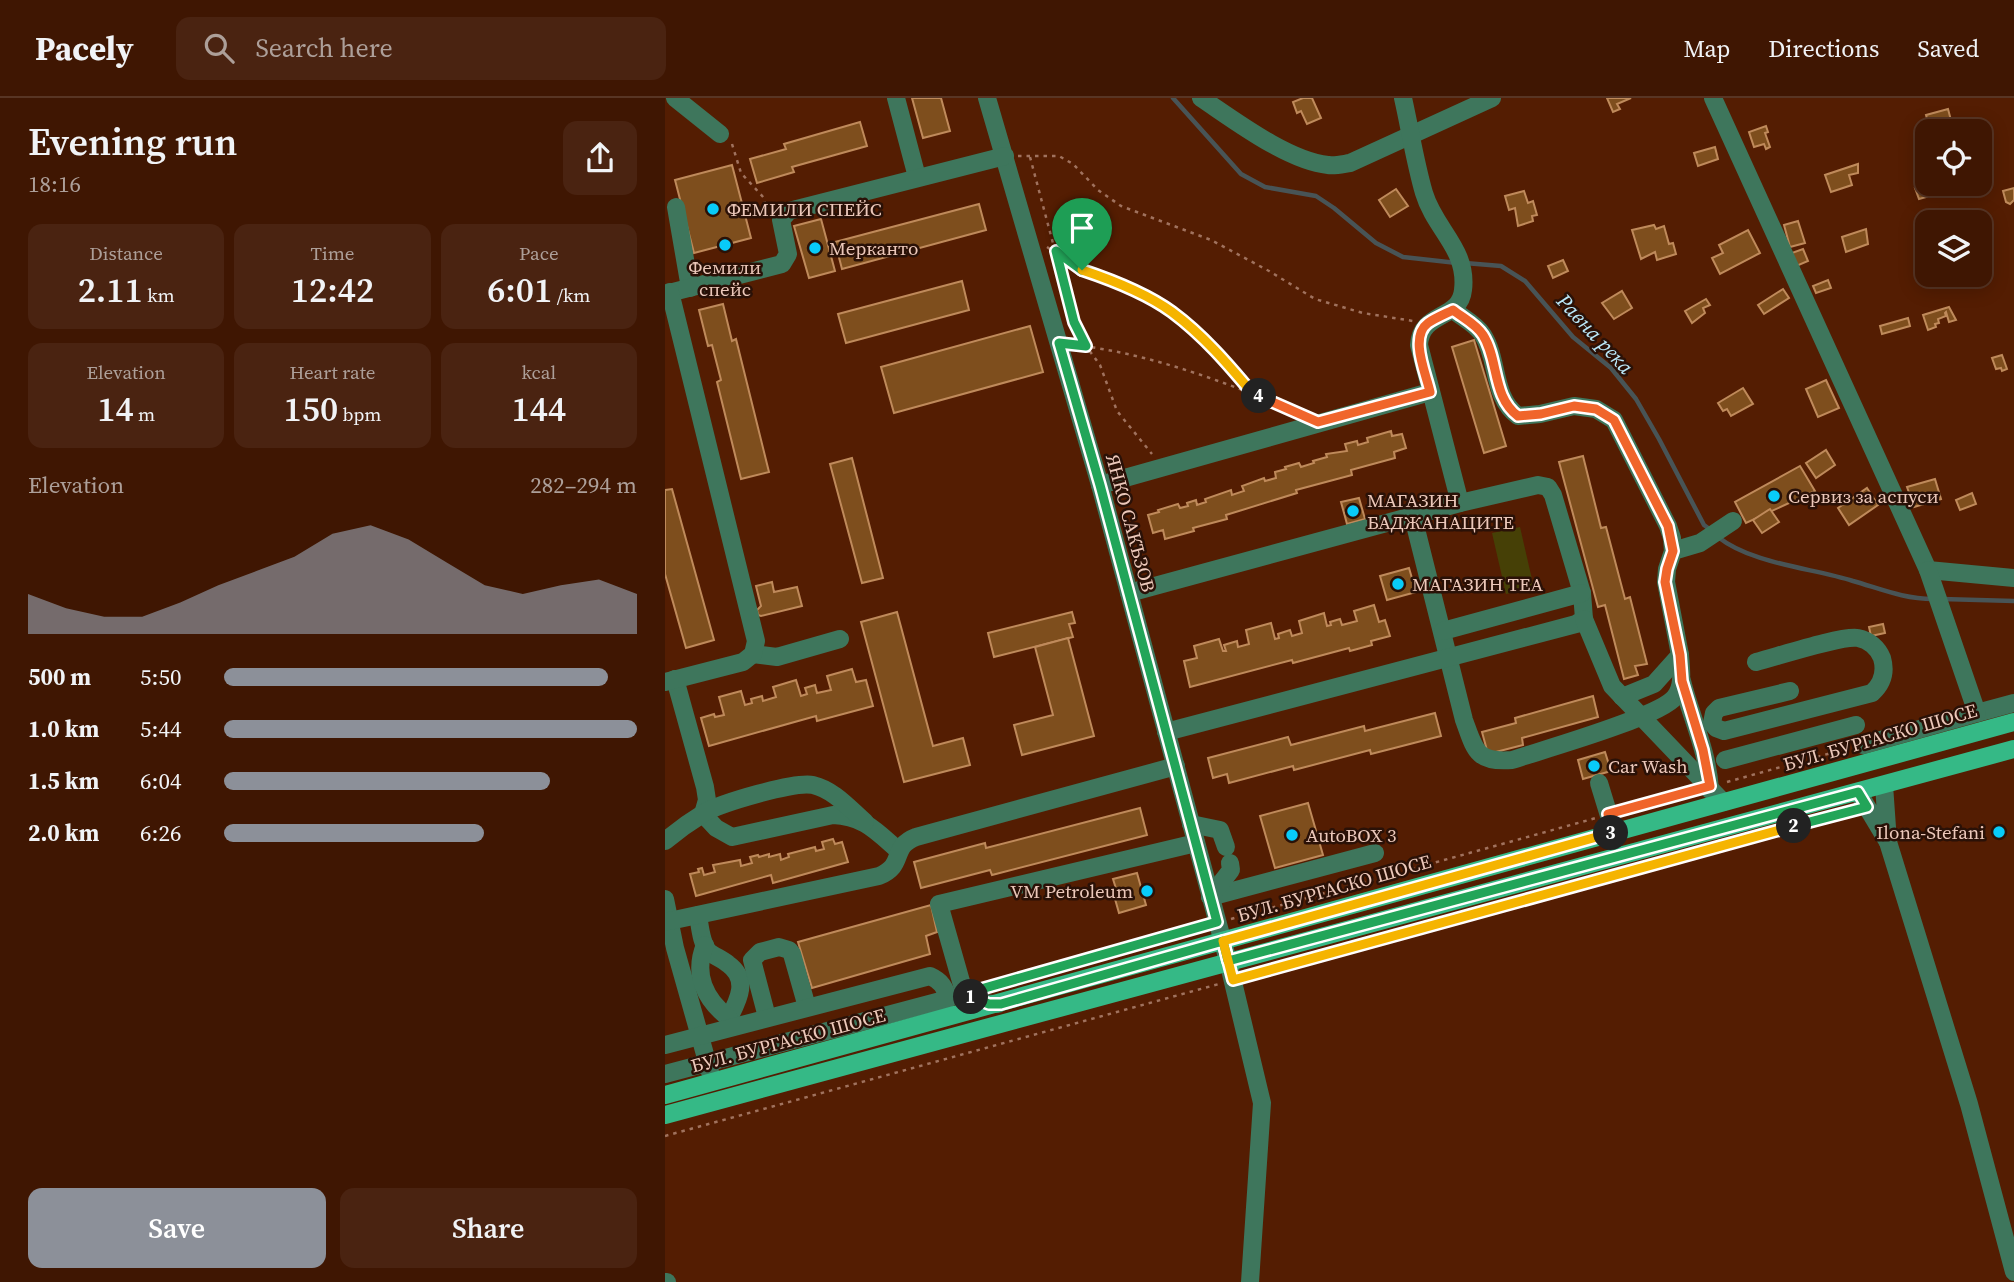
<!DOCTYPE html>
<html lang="en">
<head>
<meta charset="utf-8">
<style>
  :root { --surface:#3f1602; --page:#4a2311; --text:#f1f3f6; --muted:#ad9f99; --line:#583524; --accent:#8c9099 }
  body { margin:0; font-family:"Source Serif 4",serif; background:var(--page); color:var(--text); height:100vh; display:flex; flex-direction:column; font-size:26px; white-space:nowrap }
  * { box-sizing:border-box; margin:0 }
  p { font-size:23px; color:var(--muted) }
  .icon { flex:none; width:38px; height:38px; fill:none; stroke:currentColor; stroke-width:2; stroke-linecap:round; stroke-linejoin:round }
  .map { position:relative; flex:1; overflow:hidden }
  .drawer { display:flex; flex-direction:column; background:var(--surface); width:665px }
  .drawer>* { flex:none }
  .buttons { position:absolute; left:1250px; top:21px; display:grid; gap:14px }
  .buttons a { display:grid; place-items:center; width:77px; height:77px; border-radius:14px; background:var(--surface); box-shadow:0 4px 18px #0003,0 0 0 2px var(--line); font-size:35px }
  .pin { position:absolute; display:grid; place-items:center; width:60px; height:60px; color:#fff; margin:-72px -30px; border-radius:50% 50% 50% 0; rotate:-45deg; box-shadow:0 0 7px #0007 }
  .pin .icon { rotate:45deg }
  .km { position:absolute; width:35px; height:35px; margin:-18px; border-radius:50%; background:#222; color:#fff; font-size:19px; line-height:35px; text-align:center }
  .round { display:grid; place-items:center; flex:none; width:74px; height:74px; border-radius:14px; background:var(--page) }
  .headline { display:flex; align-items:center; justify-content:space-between; height:119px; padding:0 28px }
  h1 { font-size:38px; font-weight:600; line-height:52px }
  .stats { display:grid; grid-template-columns:repeat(3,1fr); gap:10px; height:119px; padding:7px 28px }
  .stats div { display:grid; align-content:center; border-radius:14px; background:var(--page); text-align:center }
  .stats b { font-size:35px; font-weight:600 }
  .stats small { font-size:19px; font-weight:400 }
  .stats p { font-size:19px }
  .chart { height:196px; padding:14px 28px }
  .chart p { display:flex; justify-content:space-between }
  .chart svg { width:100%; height:126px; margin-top:7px; fill:var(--accent); opacity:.7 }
  .cta { display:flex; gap:14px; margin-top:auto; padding:14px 28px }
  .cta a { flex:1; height:80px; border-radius:14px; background:var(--accent); color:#fff; font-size:28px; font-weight:600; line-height:80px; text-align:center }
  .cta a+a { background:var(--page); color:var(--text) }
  ul { padding:0 28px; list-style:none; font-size:23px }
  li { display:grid; grid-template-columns:112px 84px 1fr; align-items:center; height:52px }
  li i { height:18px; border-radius:9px; background:var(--accent) }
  header { display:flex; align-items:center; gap:42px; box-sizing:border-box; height:98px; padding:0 35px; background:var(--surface); border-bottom:2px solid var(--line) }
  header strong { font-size:33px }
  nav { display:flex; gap:38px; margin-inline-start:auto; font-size:24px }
  .search { width:490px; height:63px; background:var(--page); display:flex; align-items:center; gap:18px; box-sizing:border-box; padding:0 24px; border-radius:14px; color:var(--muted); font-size:26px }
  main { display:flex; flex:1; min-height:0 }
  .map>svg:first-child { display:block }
  .green { fill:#464006 }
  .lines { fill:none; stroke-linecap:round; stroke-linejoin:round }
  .stream { stroke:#485456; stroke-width:4.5 }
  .building { fill:#7e4e1d; stroke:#bf8a5b; stroke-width:2 }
  .path { stroke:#a0725e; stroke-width:2.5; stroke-dasharray:3.5 5; stroke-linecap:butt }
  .minor { stroke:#3e765c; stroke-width:18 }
  .major { stroke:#35b986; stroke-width:18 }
  .split-1-casing { stroke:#fff; stroke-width:14 }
  .split-2-casing { stroke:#fff; stroke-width:14 }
  .split-3-casing { stroke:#fff; stroke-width:14 }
  .split-4-casing { stroke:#fff; stroke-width:14 }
  .split-5-casing { stroke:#fff; stroke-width:14 }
  .split-1 { stroke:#22a559; stroke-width:9 }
  .split-2 { stroke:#22a559; stroke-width:9 }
  .split-3 { stroke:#f5b400; stroke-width:9 }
  .split-4 { stroke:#f0652b; stroke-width:9 }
  .split-5 { stroke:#f5b400; stroke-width:9 }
  .poi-dot { fill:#08cbf9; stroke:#2a1107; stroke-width:2.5 }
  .labels { text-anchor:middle; stroke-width:5; stroke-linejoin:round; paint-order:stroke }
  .poi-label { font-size:19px; fill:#ecc8ba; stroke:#2a1107; text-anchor:start }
  .street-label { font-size:19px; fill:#ecc8ba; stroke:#2a1107 }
  .water-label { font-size:21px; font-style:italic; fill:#bbe9fa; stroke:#2a1107 }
</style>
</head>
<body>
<header>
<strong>Pacely</strong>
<div class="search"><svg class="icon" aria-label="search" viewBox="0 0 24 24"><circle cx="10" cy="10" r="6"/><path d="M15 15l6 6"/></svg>Search here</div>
<nav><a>Map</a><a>Directions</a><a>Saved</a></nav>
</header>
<main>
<section class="drawer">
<div class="headline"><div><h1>Evening run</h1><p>18:16</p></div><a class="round"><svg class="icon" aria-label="share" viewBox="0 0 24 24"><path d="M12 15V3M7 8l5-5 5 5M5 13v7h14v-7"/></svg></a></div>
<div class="stats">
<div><p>Distance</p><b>2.11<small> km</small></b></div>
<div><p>Time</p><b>12:42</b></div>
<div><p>Pace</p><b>6:01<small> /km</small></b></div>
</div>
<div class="stats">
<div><p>Elevation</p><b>14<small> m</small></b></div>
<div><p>Heart rate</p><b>150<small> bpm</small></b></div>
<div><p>kcal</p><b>144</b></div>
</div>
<div class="chart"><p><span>Elevation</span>282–294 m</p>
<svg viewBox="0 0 160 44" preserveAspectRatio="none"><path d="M0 44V30L10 35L20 38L30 38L40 33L50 27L60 22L70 17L80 9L90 6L100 11L110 19L120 27L130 30L140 27L150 25L160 30V44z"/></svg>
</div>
<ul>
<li><b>500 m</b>5:50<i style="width:93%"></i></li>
<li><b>1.0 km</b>5:44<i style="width:100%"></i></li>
<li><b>1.5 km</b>6:04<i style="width:79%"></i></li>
<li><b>2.0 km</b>6:26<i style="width:63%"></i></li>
</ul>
<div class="cta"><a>Save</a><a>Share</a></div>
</section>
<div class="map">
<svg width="1349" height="1184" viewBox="0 0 1349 1184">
  <rect width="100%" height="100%" fill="#541d02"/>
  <polygon class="green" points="855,429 869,490 841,496 827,435"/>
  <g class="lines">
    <g class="stream">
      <polyline points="508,0 576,76 600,89 651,98 669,110 711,145 738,159 792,165"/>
      <polyline points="800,165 836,168 860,183 908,239 946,270 971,301 994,341 1039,427 1047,433"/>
      <path d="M1053 439C1087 466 1147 470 1188 483 1216 491 1239 501 1268 501"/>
      <polyline points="1277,501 1349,503"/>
    </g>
  </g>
  <g class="building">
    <polygon points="247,0 276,0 285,33 258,40"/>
    <polygon points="638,0 647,0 656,20 642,26 636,13 632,15 628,4"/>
    <polygon points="942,0 966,0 952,6 955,11 948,14"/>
    <polygon points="1283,11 1287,26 1265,32 1261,17"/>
    <polygon points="195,24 202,48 127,69 129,74 92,85 85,61 121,51 119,46"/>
    <polygon points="1101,28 1103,34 1100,35 1105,49 1101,51 1099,46 1089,49 1084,34"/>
    <polygon points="1050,49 1053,61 1033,68 1029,55"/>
    <polygon points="1193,66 1193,75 1184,77 1187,87 1166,94 1160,77"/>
    <polygon points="67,67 86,140 29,155 10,82"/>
    <polygon points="1264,86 1268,97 1254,101 1250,90"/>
    <polygon points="1272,86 1294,86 1297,94 1286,98 1284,91 1275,94"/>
    <polygon points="1349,90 1349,102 1345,106 1341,104 1338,93"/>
    <polygon points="731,91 743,108 725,119 714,102"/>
    <polygon points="859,93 863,105 868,103 872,117 867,118 868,123 853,128 850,110 844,112 840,98"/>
    <polygon points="314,106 321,132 177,171 170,144"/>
    <polygon points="156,121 170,173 144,180 129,128"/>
    <polygon points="1133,123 1140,145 1125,149 1119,127"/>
    <polygon points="989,127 991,131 999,128 1004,146 1008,145 1011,156 992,162 990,154 976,161 967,132"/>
    <polygon points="1201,131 1203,146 1181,154 1177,139"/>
    <polygon points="1083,132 1095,155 1055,176 1047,160 1058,155 1054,147"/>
    <polygon points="1138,151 1143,163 1129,169 1124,156"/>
    <polygon points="898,162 903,173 888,180 883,168"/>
    <polygon points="1163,182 1166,190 1151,195 1148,188"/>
    <polygon points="297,183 304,212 181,245 173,216"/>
    <polygon points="1118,191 1124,200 1099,216 1093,207"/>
    <polygon points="957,193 967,210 949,221 937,205"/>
    <polygon points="1041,201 1045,207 1038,210 1040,215 1027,225 1020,213"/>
    <polygon points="58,206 67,243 71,241 104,374 76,381 52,284 56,282 47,247 43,248 34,212"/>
    <polygon points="1284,209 1291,222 1284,224 1281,214 1280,215 1281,218 1273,221 1274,225 1270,226 1271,229 1263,232 1258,217"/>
    <polygon points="1243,220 1245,228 1217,236 1215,228"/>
    <polygon points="365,228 378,274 229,315 216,269"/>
    <polygon points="809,242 841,348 819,355 787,249"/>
    <polygon points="1337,257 1342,271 1337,273 1336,270 1331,271 1327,260"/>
    <polygon points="1161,282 1174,310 1153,319 1141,291"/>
    <polygon points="1078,290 1088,306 1066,318 1062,311 1058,313 1053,305"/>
    <polygon points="726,333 727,338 737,336 741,350 729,354 730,360 686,372 687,377 631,392 632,395 561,417 562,421 528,430 529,433 500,441 498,432 488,435 483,417 494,414 493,412 513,406 515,410 523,408 522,405 531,402 532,407 541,404 540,401 566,392 567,397 579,393 577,388 599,380 600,383 611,380 610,374 621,371 620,369 634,365 636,369 649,365 648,363 662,359 661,356 682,353 680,346 692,343 693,347 703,344 702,340"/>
    <polygon points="1161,352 1170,367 1151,380 1141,365"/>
    <polygon points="918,358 936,430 941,429 960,501 965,499 982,566 970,568 973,577 959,581 940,507 933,509 894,364"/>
    <polygon points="187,360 218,480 197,485 165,366"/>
    <polygon points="1135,368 1150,393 1081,425 1070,404"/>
    <polygon points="1270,381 1276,401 1249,409 1242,389"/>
    <polygon points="1202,390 1213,407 1184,427 1173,410"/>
    <polygon points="7,391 49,542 21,550 0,476 0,392"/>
    <polygon points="1307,395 1311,406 1295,412 1291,402"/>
    <polygon points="694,400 700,421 682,426 676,404"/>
    <polygon points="1105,411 1114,424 1097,435 1088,422"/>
    <polygon points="744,470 751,494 722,502 715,478"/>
    <polygon points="107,484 109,494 132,489 137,508 96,518 93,517 92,512 96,508 91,488"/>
    <polygon points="709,507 714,524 720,522 725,538 706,543 707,547 685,553 684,550 628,565 627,562 525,589 519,563 532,560 529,548 554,541 558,553 561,553 559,547 572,543 573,549 584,546 581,532 606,525 610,541 614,540 613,536 625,532 627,538 637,535 634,523 659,515 662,528 666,527 665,524 675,521 677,527 692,523 689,513"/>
    <polygon points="232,514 268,648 298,640 305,667 239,684 196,524"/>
    <polygon points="407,514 410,525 404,526 408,539 329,559 323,535"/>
    <polygon points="1218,526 1220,535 1206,538 1204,529"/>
    <polygon points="403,540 429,638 357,657 349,627 388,617 370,549"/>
    <polygon points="187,571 191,584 201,582 208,608 152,623 151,618 44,648 36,620 49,616 50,619 59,617 54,599 76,593 80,607 87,605 86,601 97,598 98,603 111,599 108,589 131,582 136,598 142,596 140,590 150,587 152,595 166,592 162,578"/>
    <polygon points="928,598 933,619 857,640 858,647 823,656 817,634 851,625 850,620"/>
    <polygon points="770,615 776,638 706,656 705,652 629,672 628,668 564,685 562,676 548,680 543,660 623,639 626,647 699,628 700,633"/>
    <polygon points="940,654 946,673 918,681 913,662"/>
    <polygon points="643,705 658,757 610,770 595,718"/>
    <polygon points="475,710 482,737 327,777 325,772 256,790 249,764 320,745 321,750"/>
    <polygon points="168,741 170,746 177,744 183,764 108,785 106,777 31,798 25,776 34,774 33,771 37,770 39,777 50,774 48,767 75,762 76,768 87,765 85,759 93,757 94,759 104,756 104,759 115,756 116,762 124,759 123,756 150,749 151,753 159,751 157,744"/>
    <polygon points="472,775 481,807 454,815 450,801 454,800 448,781"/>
    <polygon points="266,807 272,834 261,838 265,856 147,890 133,844"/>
  </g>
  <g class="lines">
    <g class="path">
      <polyline points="67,46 76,75 99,100 102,116"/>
      <polyline points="353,58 394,58 408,66 433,92 456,108 546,142 604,173 650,201 698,215 748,223"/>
      <polyline points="365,59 409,224 421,248 435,267 452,313 487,356"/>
      <polyline points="382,149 417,172 446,182 505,213 551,252 588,296"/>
      <path d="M410 247C486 256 561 284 631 314"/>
      <polyline points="1062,684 1184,650"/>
      <polyline points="957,712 1025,694"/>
      <polyline points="566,821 931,720"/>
      <polyline points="584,878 1185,713"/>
      <polyline points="323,889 539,828"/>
      <polyline points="0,1038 554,886"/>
    </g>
    <g class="minor">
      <polyline points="10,0 55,36"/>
      <polyline points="231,0 252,79"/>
      <polyline points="322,0 435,387 563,863 597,1005 585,1184"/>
      <path d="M536 0C569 22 623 63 663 67 670 68 678 66 685 65L827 0"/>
      <path d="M738 0C745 31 750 64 759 95 770 132 803 151 798 192 795 222 756 213 754 247L795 405"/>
      <polyline points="1048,0 1263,472 1349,480"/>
      <polyline points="11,109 25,190"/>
      <polyline points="0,196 117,166 123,156 116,122 124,113 340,58"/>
      <path d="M788 212C798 220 811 226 818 237 834 262 827 299 853 318L875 316 909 308 931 311 949 322 1003 428 1007 440 1008 453 1002 471 1001 484 1015 557 989 586 957 599"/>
      <polyline points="435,387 765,294"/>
      <path d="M748 419 799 622C810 652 811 665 847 662 877 652 995 619 1010 599 1019 587 1016 571 1015 557"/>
      <polyline points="1008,453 1035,445 1068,423"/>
      <polyline points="464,495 795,405 873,387 883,389 888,397 917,495 919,521 911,526 501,634"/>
      <polyline points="919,521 947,588 1058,704"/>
      <polyline points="778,533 917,495"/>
      <polyline points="88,556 112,559 175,541"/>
      <path d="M1091 564C1111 559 1177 537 1193 540 1204 542 1213 550 1217 560 1221 574 1217 586 1207 595L1059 633 1051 630 1047 625 1049 615 1054 610 1125 593"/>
      <polyline points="10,581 40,689 42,702 38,716"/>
      <path d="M1017 583C1026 619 1043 654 1045 692"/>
      <polyline points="0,584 78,564 88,556 91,543 5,194"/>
      <polyline points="1312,615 1349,605"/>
      <polyline points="1198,647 1312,615 1263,472"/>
      <polyline points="1060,662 1191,627"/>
      <polyline points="934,685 949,734"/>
      <polyline points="1193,694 1223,744 1219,687"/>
      <path d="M38 716 51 730 67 739 168 717C199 718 212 734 234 753"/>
      <polyline points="526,726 555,732 561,749"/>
      <path d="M0 743C12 733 26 723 39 715 56 705 130 683 148 687 169 692 184 710 200 724"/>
      <polyline points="1223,744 1304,1006 1349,1174"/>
      <polyline points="545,799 710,755"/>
      <polyline points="545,799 566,772 565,765"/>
      <polyline points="0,801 10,850 45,974"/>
      <path d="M33 817C35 828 36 846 44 854 49 858 57 861 63 866 84 881 74 901 64 920L66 929"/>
      <path d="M0 824 214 778C241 767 225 749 251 739L511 668"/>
      <path d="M40 847C28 876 40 902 64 920"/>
      <path d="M333 906C317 907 305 900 297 887L274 806 531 745"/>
      <polyline points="102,919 87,862 95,854 114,849 124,852 127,856 142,909"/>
      <path d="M0 947 265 878C276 883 280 889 283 901L0 976"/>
      <polyline points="0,1184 2,1184"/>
    </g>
    <g class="major">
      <polyline points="0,997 1349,624"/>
      <polyline points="0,1017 1349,651"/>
    </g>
  </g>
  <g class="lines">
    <g class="split-1-casing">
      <polyline id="split-1" points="306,899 302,895 552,824 435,387 394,245 421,248 409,224 391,153 417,172"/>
    </g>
    <g class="split-2-casing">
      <polyline id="split-2" points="306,899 324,906 336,906 558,843 563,863 1193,694 1202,709 1129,728"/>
    </g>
    <g class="split-3-casing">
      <polyline id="split-3" points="946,735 558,843 568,882 1129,728"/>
    </g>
    <g class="split-4-casing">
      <path id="split-4" d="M594 298 653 324 765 294C761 275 744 239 763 225 770 220 780 216 788 212 798 220 811 226 818 237 834 262 827 299 853 318L876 316 909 308 931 311 949 322 1003 428 1008 453 1002 471 1000 484 1015 557 1017 583 1038 652 1045 688 943 716 948 734 946 735"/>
    </g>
    <g class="split-5-casing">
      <path id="split-5" d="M417 172C447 182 481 195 507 214 538 237 563 266 588 296L594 298"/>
    </g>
    <use href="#split-1" class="split-1"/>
    <use href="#split-2" class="split-2"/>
    <use href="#split-3" class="split-3"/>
    <use href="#split-4" class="split-4"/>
    <use href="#split-5" class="split-5"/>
  </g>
  <g class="poi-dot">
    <circle cx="48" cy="111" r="7"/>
    <circle cx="60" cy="147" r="7"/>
    <circle cx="150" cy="150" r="7"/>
    <circle cx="1109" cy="398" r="7"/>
    <circle cx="688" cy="413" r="7"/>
    <circle cx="733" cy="486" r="7"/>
    <circle cx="929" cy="668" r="7"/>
    <circle cx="1334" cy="734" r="7"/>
    <circle cx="627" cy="737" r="7"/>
    <circle cx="482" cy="793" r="7"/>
  </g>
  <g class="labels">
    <g class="poi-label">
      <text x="62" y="118">ФЕМИЛИ СПЕЙС</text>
      <text x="164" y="157">Мерканто</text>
      <text x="60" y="176" text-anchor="middle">Фемили<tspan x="60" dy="22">спейс</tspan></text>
      <text x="1123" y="405">Сервиз за аспуси</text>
      <text x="702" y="409">МАГАЗИН<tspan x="702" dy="22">БАДЖАНАЦИТЕ</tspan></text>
      <text x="747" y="493">МАГАЗИН ТЕА</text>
      <text x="943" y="675">Car Wash</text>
      <text x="1320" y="741" text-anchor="end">Ilona-Stefani</text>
      <text x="641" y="744">AutoBOX 3</text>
      <text x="468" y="800" text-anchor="end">VM Petroleum</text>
    </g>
    <g class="street-label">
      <text transform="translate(466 425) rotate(75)" y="7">ЯНКО САКЪЗОВ</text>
      <text transform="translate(1215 639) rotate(-16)" y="7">БУЛ. БУРГАСКО ШОСЕ</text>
      <text transform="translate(669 790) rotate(-16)" y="7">БУЛ. БУРГАСКО ШОСЕ</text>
      <text transform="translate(123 942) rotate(-15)" y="7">БУЛ. БУРГАСКО ШОСЕ</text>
    </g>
    <g class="water-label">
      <text transform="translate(930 236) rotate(47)" y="7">Равна река</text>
    </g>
  </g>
</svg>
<div class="buttons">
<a><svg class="icon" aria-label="locate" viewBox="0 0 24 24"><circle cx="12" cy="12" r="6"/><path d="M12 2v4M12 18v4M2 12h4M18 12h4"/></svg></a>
<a><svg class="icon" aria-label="layers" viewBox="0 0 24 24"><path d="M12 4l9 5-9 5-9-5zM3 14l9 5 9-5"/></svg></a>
</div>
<div class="pin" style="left:417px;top:172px;background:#1e9e55"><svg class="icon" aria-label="arrive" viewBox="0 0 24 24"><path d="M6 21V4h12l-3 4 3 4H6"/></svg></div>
<b class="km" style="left:306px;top:899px">1</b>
<b class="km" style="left:1129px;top:728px">2</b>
<b class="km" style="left:946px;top:735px">3</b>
<b class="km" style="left:594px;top:298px">4</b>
</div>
</main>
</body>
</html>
